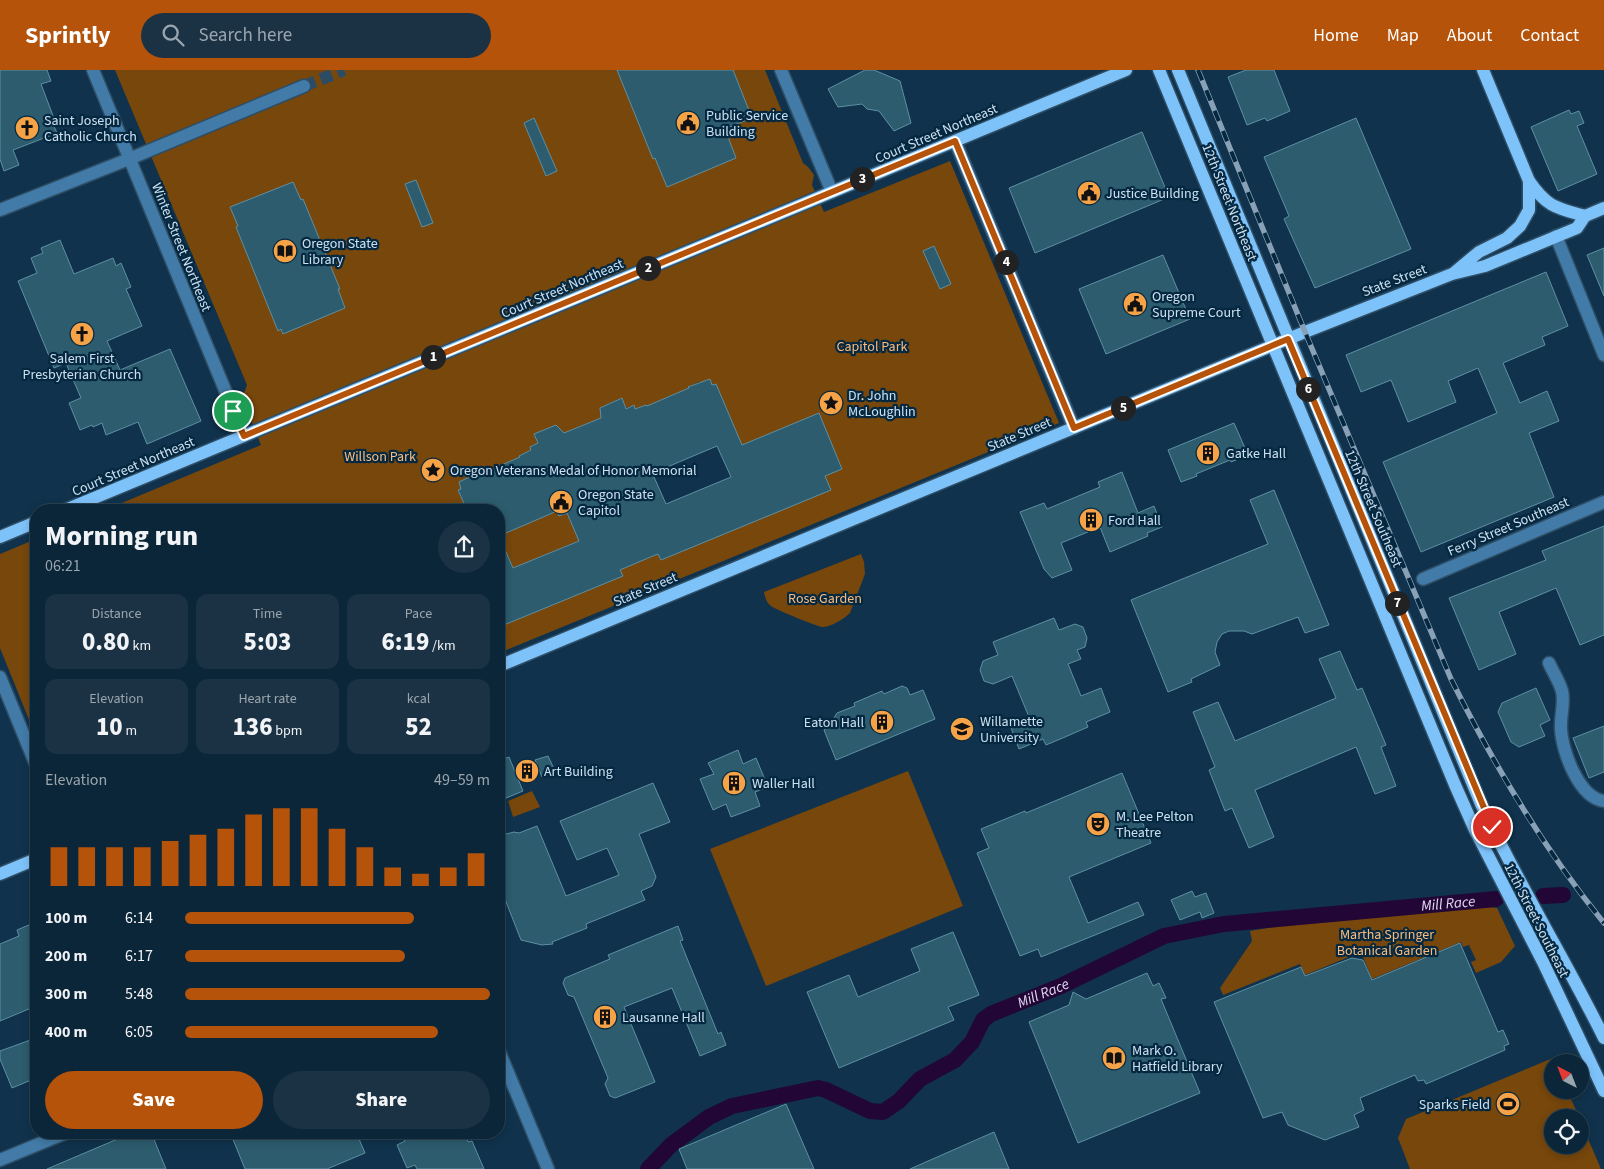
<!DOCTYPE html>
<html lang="en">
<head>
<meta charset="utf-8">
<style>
  :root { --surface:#0c2639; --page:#1a3244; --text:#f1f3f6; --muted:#9aa5ae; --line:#2c4353; --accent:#b45309 }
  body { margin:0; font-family:"Source Sans 3",sans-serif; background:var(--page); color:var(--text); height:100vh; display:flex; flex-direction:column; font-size:19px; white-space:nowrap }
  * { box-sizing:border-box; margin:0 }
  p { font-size:16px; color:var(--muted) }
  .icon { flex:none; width:28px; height:28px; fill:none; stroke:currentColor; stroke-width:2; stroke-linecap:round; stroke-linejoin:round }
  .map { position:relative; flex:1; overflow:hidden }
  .drawer { position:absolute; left:30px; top:434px; width:475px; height:635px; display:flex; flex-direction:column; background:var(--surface); border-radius:20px; box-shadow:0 2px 8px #0003,0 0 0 1px var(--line) }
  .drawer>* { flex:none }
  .needle { width:32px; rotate:318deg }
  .fabs { position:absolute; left:1544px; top:984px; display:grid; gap:10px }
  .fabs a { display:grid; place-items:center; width:45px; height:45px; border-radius:50%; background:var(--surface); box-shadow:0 2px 8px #0003,0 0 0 1px var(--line); font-size:25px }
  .pin { position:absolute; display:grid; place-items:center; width:42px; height:42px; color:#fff; margin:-21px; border:2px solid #fff; border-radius:50%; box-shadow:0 1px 5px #0007 }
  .km { position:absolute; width:25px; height:25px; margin:-12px; border-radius:50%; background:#222; color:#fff; font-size:14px; line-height:25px; text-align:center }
  .round { display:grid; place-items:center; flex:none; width:52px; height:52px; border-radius:26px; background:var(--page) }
  .summary { display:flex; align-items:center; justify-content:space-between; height:85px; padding:0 15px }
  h1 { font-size:28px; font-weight:800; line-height:38px }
  .metrics { display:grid; grid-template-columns:repeat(3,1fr); gap:8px; height:85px; padding:5px 15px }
  .metrics div { display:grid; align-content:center; border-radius:12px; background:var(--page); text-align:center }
  .metrics b { font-size:25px; font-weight:800 }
  .metrics small { font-size:14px; font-weight:400 }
  .metrics p { font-size:14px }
  .chart { height:140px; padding:10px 15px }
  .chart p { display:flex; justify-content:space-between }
  .chart svg { width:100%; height:90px; margin-top:5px; stroke:var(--accent); stroke-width:6 }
  .button { display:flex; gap:10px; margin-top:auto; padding:10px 15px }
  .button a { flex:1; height:58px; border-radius:30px; background:var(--accent); color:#fff; font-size:20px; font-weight:800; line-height:58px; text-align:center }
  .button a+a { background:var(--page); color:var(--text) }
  ul { padding:0 15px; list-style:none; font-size:16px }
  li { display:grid; grid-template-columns:80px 60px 1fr; align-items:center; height:38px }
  li i { height:12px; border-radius:6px; background:var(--accent) }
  header { display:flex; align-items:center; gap:30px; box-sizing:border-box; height:70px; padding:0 25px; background:var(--accent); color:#fff }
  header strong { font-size:24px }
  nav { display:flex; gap:28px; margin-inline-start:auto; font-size:18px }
  .search { width:350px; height:45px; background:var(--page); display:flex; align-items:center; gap:12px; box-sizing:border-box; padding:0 18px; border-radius:28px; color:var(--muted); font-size:19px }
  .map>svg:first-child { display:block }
  .green { fill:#77470c }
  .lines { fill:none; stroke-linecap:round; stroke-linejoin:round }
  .canal { stroke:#210636; stroke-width:16 }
  .building { fill:#2c5c6d; stroke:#5e90a4; fill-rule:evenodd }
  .minor-tunnel { stroke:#2c4c65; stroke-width:12; stroke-dasharray:12 6; stroke-linecap:butt }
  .minor-casing { stroke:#2e4e66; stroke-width:15 }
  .major-casing { stroke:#2e4e66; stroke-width:15 }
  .minor { stroke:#427ba8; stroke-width:12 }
  .major { stroke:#7ec2fa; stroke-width:12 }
  .rail-casing { stroke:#89a1b6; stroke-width:5.5 }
  .rail { stroke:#052841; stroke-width:4; stroke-dasharray:11; stroke-linecap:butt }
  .route-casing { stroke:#fff; stroke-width:10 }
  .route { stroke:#b45309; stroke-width:6 }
  .labels { text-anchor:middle; stroke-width:4.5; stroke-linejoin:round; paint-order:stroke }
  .poi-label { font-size:14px; fill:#cde0f1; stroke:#052841; text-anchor:start }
  .street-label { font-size:14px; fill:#cde0f1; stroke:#052841 }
  .park-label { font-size:14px; fill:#fbbc7f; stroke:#052841 }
  .water-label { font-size:15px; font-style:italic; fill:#e2d8f1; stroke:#052841 }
</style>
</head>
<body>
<header>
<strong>Sprintly</strong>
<div class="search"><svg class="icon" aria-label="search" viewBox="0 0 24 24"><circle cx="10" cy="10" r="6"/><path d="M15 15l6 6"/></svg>Search here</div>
<nav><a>Home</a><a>Map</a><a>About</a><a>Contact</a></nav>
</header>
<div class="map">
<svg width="1604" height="1099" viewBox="0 0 1604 1099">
  <rect width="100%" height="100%" fill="#10324c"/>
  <g class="green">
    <polygon points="115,0 765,0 803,93 808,97 814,105 812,115 824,142 950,91 1059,353 499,583 499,524 505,537 521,548 622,506 620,500 645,481 649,488 658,484 661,490 761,448 745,374 728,381 735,359 716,314 712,315 710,309 700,313 699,312 688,317 689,318 647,336 645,335 635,339 634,335 626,338 621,328 600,338 601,348 564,363 556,355 534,364 538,373 530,377 531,380 520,385 520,387 481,404 480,402 459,412 461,419 458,420 467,440 105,440 261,375 244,333 243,326 247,315"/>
    <polygon points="557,441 559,446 567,443 571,453 575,451 583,469 513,498 499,466"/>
    <polygon points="36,469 36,667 0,578 0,484"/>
    <path d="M861 484 864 492 865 504 850 543C844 549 831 557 822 557 819 557 774 539 771 536 767 533 765 528 764 522Z"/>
    <polygon points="908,701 963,836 766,916 710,779"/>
    <polygon points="532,721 540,737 513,747 508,731"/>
    <polygon points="1480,835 1497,838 1515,876 1501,892 1476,903 1471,892 1476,890 1469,875 1463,877 1461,872 1372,909 1361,882 1305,905 1300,894 1223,925 1220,918 1252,871 1250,861 1322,849"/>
    <polygon points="1553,988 1555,992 1552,992 1552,1020 1567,1020 1579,1047 1552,1048 1552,1075 1580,1075 1580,1050 1601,1099 1410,1099 1398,1068 1406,1049"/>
  </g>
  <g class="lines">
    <g class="canal">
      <polyline points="1543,826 1563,825"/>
      <path id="s1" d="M648 1099 671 1075 709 1047 732 1036 818 1018 826 1020 870 1041 883 1042 899 1031 920 1009 955 990 972 972 983 950 991 944 1061 916 1164 866 1224 854 1496 829"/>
    </g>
  </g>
  <g class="building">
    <polygon points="0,0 47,0 51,11 41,14 55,51 55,53 53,54 57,63 13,80 19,95 4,101 0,89"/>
    <polygon points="617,0 733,0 752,48 725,59 736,88 667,117 655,88 653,89"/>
    <polygon points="865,0 874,0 900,11 911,53 894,61 879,41 867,39 862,34 838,37 828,19"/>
    <polygon points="1246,0 1274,0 1290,41 1267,51 1265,48 1247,55 1228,7"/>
    <polygon points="1569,40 1571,44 1579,41 1584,53 1577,56 1597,104 1558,121 1531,57"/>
    <polygon points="534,48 557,101 546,106 524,53"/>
    <polygon points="1356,48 1411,179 1315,218 1284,149 1289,146 1264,87"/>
    <polygon points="1142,62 1169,127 1035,183 1009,118"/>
    <polygon points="416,110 433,153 422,157 405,114"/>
    <polygon points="293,112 301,130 303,129 340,219 338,219 345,238 283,264 281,259 278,261 236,157 238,156 230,137"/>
    <polygon points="60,170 74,204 113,188 116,196 121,193 131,217 126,219 142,256 107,271 120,300 170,279 201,351 147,374 138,352 106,365 102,353 93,357 92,355 80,360 69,333 81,328 66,293 54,298 18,211 37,203 31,188 43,183 41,178"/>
    <polygon points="934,176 951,214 940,219 923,181"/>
    <polygon points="1604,178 1604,226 1587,185"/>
    <polygon points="1163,185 1190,249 1106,284 1079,219"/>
    <polygon points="1546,202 1568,256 1542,267 1545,275 1503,293 1520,333 1547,321 1559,351 1529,363 1554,427 1421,482 1383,392 1497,343 1478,298 1448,311 1456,332 1408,352 1391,310 1361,322 1346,285"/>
    <path d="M710 309 712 315 716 314 742 375 819 343 842 399 825 406 831 420 661 490 658 484 648 488 620 500 623 506 499 557V440H467L458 420 461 419 459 412 480 402 481 404 520 387 519 386 531 380 530 377 538 373 534 364 556 355 564 363 601 348 600 338 622 328 626 339 634 335 635 339 646 335 647 336 689 318 688 317ZM717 376 731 407 666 434 654 407 662 403 660 400ZM557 441 559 446 567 443 579 471 513 498 499 466Z"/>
    <polygon points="1234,353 1248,385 1231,392 1230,390 1196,404 1197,406 1181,412 1168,380"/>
    <polygon points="1122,402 1138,443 1154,436 1162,457 1147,463 1148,466 1110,482 1100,457 1061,473 1072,500 1052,508 1044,499 1020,442 1044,433 1047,439 1100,417 1098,412"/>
    <polygon points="1274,420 1329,555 1305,563 1298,547 1252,564 1244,561 1229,561 1222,564 1217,572 1215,582 1220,595 1191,609 1192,612 1168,622 1131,530 1268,474 1250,430"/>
    <polygon points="1604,456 1604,565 1580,575 1556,518 1499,542 1516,584 1479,600 1449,528 1546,490 1542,481"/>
    <polygon points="1054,548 1059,560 1075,554 1083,557 1087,568 1085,577 1077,580 1081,589 1068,594 1081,626 1101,618 1110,642 1086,652 1088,657 1065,667 1046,675 1043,669 1019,679 1010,655 1029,647 1012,606 993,614 984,611 980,600 983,591 998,585 993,572"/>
    <polygon points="1340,581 1357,620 1362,618 1386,675 1381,677 1396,716 1375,724 1356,677 1255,720 1274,767 1249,778 1232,738 1225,741 1209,700 1215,697 1193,642 1218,632 1235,671 1336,628 1319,589"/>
    <polygon points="902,616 907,618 910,625 923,620 935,649 836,690 824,660 837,654 834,648 837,643 855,636 854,633 882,621 884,624"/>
    <polygon points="1536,618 1550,650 1540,655 1545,666 1519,677 1511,672 1498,642 1502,633"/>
    <polygon points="1604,656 1604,702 1589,708 1573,668"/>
    <polygon points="738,680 743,694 756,688 768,717 755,722 760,736 731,747 726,734 713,740 700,709 714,704 708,693"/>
    <polygon points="548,686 556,703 542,707 535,690"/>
    <polygon points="509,687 523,721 499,731 499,691"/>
    <polygon points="1122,703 1151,773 1069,807 1088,853 1138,832 1144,845 1041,887 1038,879 1020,886 977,783 989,778 981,759 1025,741 1026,743"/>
    <polygon points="653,713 670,752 639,764 656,807 652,816 641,821 645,830 586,854 587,858 552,872 553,874 542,875 521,870 499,814 499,766 514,762 519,763 537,756 566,826 619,805 607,778 577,790 560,751"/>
    <polygon points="1192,821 1195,827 1206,823 1214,843 1202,848 1200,842 1180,850 1171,830"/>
    <polygon points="36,852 36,936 0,951 0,874 19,866 17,860"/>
    <polygon points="678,856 683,870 680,871 718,964 721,962 726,975 700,986 672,918 624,937 655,1012 615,1028 610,1026 605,1014 608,1008 574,927 568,925 563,913 565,908 610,889 608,885"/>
    <polygon points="953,862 979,925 948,937 954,950 839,998 807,922 849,905 858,927 920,901 911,879"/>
    <polygon points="1460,873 1498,962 1503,960 1509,974 1504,976 1505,980 1426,1014 1424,1010 1418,1011 1415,1005 1360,1028 1364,1040 1354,1045 1359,1057 1325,1070 1288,1055 1282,1042 1263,1048 1214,932 1301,897 1305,906 1352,888 1363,890 1372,910"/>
    <polygon points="1147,903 1153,916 1159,913 1166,928 1161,929 1200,1023 1078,1073 1029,952 1069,935 1073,922 1086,929"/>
    <polygon points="36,968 36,1008 12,1018 0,989 0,981"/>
    <polygon points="786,1034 814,1099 687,1099 679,1079"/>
    <polygon points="134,1062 151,1062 166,1099 47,1099"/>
    <polygon points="230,1062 356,1062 365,1083 327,1099 245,1099"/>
    <polygon points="401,1062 464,1062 468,1072 472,1071 484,1099 417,1099 415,1095 407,1098 397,1075 405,1071"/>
    <polygon points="994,1062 1009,1099 910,1099"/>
  </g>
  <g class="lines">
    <polyline class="minor-tunnel" points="304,16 344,0"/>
    <g class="minor-casing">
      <g id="minor">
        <polyline points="93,0 244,366"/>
        <polyline points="781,0 832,122"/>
        <polyline points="955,71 1074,358"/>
        <polyline points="0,140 129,89 304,16"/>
        <polyline points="1556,166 1604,285"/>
        <polyline points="1423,509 1604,432"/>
        <path d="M1549 593C1553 602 1559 611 1562 621 1565 633 1560 646 1561 659 1562 681 1579 728 1604 731"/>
        <polyline points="0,607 36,695"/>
        <polyline points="499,981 548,1099"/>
        <polyline points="0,1090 68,1062"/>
      </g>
    </g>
    <g class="major-casing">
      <g id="major">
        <polyline points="1159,0 1455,715 1475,760 1543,892 1604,1021"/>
        <path d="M1178 0 1481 734C1518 814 1565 889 1604 968"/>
        <path d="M1483 0 1529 111C1547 137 1556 138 1585 146"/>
        <polyline points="1455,202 1479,182 1507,168 1520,156 1529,140 1529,111"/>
        <polyline points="65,440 1126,0"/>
        <polyline points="0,467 36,452"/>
        <polyline points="499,596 1305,262 1452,204 1485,196 1577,158 1585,146 1604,138"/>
        <polyline points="0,804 36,789"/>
      </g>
    </g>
    <use href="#minor" class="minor"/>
    <use href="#major" class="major"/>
    <g class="rail-casing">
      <path id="rail" d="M1198 0 1305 262 1451 609C1494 695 1543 778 1604 853"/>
    </g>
    <use href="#rail" class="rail"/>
  </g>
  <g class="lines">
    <g class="route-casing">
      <polyline id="route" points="233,341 244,366 955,71 1074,358 1288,269 1492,757"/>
    </g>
    <use href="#route" class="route"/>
  </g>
  <defs>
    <g id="civic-disc" transform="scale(1.25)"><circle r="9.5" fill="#f6a247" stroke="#052841"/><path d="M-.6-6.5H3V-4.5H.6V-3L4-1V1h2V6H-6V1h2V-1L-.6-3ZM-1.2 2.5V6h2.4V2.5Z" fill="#111"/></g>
    <g id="church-disc" transform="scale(1.25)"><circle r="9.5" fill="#f6a247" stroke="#052841"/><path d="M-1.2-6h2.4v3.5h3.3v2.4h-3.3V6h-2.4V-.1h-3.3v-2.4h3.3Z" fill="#111"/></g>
    <g id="library-disc" transform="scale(1.25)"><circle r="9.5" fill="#f6a247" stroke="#052841"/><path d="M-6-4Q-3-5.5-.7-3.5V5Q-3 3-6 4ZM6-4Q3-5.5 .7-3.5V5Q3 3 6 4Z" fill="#111"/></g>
    <g id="sight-disc" transform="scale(1.25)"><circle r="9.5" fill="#f6a247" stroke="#052841"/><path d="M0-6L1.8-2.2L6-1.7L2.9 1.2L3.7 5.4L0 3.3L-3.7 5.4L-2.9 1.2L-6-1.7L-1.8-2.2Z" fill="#111"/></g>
    <g id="building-disc" transform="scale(1.25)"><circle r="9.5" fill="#f6a247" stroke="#052841"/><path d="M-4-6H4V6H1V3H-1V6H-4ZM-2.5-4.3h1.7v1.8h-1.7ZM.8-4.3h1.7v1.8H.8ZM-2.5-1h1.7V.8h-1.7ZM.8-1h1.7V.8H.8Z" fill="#111"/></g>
    <g id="university-disc" transform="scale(1.25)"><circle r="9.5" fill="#f6a247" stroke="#052841"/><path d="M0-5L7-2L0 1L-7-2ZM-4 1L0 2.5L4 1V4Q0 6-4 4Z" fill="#111"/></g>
    <g id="theatre-disc" transform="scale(1.25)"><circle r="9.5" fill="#f6a247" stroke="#052841"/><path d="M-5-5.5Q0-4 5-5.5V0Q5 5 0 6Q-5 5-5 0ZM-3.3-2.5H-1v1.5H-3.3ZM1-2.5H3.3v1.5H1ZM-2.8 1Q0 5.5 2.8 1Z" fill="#111"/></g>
    <g id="stadium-disc" transform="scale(1.25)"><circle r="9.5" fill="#f6a247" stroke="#052841"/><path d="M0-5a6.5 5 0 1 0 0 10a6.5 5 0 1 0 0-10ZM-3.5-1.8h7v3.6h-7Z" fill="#111"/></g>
  </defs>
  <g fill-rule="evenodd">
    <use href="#civic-disc" x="688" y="53"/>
    <use href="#church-disc" x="27" y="58"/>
    <use href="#civic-disc" x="1089" y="123"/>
    <use href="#library-disc" x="285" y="181"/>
    <use href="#civic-disc" x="1135" y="234"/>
    <use href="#church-disc" x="82" y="264"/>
    <use href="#sight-disc" x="831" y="333"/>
    <use href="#building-disc" x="1208" y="383"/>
    <use href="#sight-disc" x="433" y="400"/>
    <use href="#civic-disc" x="561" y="432"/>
    <use href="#building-disc" x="1091" y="450"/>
    <use href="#building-disc" x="882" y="652"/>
    <use href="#university-disc" x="962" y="659"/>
    <use href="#building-disc" x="527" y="701"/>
    <use href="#building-disc" x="734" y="713"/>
    <use href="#theatre-disc" x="1098" y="754"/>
    <use href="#building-disc" x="605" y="947"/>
    <use href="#library-disc" x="1114" y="988"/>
    <use href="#stadium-disc" x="1508" y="1034"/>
  </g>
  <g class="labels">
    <g class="poi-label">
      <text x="706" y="50">Public Service<tspan x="706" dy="16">Building</tspan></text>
      <text x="44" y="55">Saint Joseph<tspan x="44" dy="16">Catholic Church</tspan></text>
      <text x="1106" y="128">Justice Building</text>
      <text x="302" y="178">Oregon State<tspan x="302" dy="16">Library</tspan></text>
      <text x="1152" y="231">Oregon<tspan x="1152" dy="16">Supreme Court</tspan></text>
      <text x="82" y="293" text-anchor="middle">Salem First<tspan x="82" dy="16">Presbyterian Church</tspan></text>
      <text x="848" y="330">Dr. John<tspan x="848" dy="16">McLoughlin</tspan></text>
      <text x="1226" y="388">Gatke Hall</text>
      <text x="450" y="405">Oregon Veterans Medal of Honor Memorial</text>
      <text x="578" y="429">Oregon State<tspan x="578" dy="16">Capitol</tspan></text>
      <text x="1108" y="455">Ford Hall</text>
      <text x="980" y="656">Willamette<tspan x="980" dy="16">University</tspan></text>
      <text x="864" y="657" text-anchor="end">Eaton Hall</text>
      <text x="544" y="706">Art Building</text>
      <text x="752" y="718">Waller Hall</text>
      <text x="1116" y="751">M. Lee Pelton<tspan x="1116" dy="16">Theatre</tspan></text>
      <text x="622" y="952">Lausanne Hall</text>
      <text x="1132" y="985">Mark O.<tspan x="1132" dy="16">Hatfield Library</tspan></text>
      <text x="1490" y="1039" text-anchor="end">Sparks Field</text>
    </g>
    <g class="street-label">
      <text transform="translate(936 63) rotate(-23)" y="5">Court Street Northeast</text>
      <text transform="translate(1230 132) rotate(68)" y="5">12th Street Northeast</text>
      <text transform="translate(182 177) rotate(68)" y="5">Winter Street Northeast</text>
      <text transform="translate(1394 210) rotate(-21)" y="5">State Street</text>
      <text transform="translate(562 218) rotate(-23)" y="5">Court Street Northeast</text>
      <text transform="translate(1019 364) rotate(-23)" y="5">State Street</text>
      <text transform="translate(133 396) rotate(-23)" y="5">Court Street Northeast</text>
      <text transform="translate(1374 438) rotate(67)" y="5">12th Street Southeast</text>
      <text transform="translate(1508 456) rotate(-23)" y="5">Ferry Street Southeast</text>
      <text transform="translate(645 519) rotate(-23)" y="5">State Street</text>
      <text transform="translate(1537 850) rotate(63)" y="5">12th Street Southeast</text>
    </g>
    <g class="park-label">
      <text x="872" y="281">Capitol Park</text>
      <text x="380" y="391">Willson Park</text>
      <text x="825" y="533">Rose Garden</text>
      <text x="1387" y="869">Martha Springer<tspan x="1387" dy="16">Botanical Garden</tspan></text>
    </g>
    <g class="water-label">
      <text dy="5" stroke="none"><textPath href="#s1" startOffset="889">Mill Race</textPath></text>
      <text dy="5" stroke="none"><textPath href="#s1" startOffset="469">Mill Race</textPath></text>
    </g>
  </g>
</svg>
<div class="fabs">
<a><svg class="needle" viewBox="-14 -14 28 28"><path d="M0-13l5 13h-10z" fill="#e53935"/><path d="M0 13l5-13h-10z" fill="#9aa5ae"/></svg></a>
<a><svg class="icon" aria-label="locate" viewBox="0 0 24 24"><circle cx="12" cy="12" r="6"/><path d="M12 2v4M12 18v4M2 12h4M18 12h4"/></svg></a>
</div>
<div class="pin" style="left:233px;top:341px;background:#1e9e55"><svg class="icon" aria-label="arrive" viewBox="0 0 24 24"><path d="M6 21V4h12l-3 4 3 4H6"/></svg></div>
<div class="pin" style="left:1492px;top:757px;background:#d93025"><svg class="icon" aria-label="check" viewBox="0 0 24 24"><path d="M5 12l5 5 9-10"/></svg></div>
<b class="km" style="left:433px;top:287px">1</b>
<b class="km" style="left:648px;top:198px">2</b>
<b class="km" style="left:862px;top:109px">3</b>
<b class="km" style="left:1006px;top:192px">4</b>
<b class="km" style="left:1123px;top:338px">5</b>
<b class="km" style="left:1308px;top:319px">6</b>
<b class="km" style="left:1397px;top:533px">7</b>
<section class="drawer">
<div class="summary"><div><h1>Morning run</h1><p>06:21</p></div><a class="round"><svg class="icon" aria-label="share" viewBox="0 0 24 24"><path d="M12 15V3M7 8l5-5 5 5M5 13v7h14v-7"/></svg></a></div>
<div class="metrics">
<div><p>Distance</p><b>0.80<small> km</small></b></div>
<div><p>Time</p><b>5:03</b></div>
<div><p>Pace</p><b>6:19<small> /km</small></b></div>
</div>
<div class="metrics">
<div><p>Elevation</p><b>10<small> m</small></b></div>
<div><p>Heart rate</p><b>136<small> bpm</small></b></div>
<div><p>kcal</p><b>52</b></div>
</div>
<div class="chart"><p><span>Elevation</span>49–59 m</p>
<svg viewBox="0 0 160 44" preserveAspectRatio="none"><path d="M5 44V25M15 44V25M25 44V25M35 44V25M45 44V22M55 44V19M65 44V16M75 44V9M85 44V6M95 44V6M105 44V16M115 44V25M125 44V35M135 44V38M145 44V35M155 44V28"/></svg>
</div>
<ul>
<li><b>100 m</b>6:14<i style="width:75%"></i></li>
<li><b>200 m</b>6:17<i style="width:72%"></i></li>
<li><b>300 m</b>5:48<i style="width:100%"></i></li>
<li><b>400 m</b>6:05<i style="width:83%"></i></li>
</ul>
<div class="button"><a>Save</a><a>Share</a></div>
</section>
</div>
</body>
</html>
